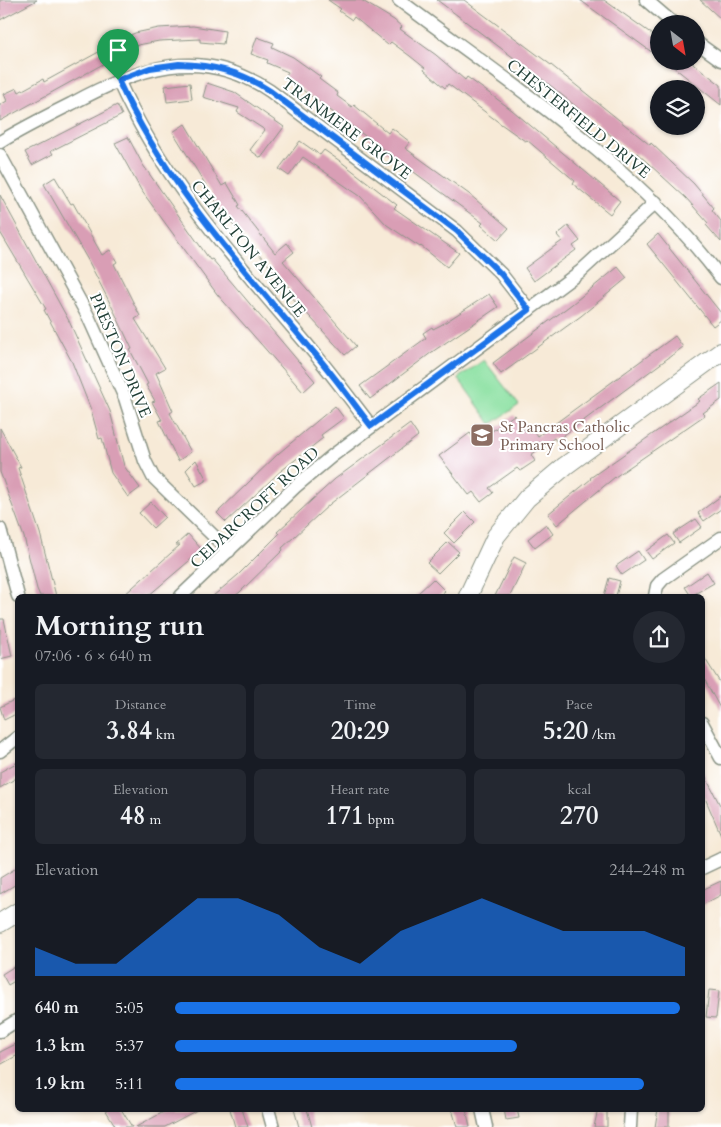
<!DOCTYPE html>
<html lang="en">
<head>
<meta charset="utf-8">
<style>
  :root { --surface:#171b24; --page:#242831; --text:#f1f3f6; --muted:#9ea1a6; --accent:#1a73e8 }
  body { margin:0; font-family:Cardo,serif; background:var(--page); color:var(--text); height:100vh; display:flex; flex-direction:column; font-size:19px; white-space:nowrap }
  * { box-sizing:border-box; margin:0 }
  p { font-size:16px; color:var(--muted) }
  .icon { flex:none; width:28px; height:28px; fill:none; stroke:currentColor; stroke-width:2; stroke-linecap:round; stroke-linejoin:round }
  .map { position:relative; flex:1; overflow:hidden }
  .panel { position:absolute; left:15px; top:594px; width:690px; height:518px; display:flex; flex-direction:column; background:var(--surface); border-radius:8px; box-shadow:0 1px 4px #0004 }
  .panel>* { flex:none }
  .needle { width:32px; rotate:149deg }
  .fabs { position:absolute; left:650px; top:15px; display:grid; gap:10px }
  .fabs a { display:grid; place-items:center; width:55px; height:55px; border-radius:50%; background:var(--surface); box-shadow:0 1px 4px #0004; font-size:25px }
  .pin { position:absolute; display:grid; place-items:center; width:42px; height:42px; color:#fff; margin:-51px -21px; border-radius:50% 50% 50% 0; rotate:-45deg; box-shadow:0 0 5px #0007 }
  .pin .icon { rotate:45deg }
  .round { display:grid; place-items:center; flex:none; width:52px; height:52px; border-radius:26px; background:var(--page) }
  .overview { display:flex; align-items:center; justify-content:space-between; height:85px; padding:0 20px }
  h1 { font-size:28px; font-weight:600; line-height:38px }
  .metrics { display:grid; grid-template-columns:repeat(3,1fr); gap:8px; height:85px; padding:5px 20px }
  .metrics div { display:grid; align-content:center; border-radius:8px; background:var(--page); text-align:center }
  .metrics b { font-size:25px; font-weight:600 }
  .metrics small { font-size:14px; font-weight:400 }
  .metrics p { font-size:14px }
  .chart { height:140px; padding:10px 20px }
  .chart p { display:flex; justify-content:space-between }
  .chart svg { width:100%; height:90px; margin-top:5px; fill:var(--accent); opacity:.7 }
  ul { padding:0 20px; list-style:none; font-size:16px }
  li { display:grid; grid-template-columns:80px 60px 1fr; align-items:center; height:38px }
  li i { height:12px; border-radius:6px; background:var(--accent) }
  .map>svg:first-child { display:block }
  .green { fill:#8ce1a3; stroke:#568f6c }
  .building { fill:#d99eb5 }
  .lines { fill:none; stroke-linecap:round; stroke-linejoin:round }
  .street-casing { stroke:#8b9486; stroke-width:15 }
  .secondary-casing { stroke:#8b9486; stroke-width:20 }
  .street { stroke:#fff; stroke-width:12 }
  .secondary { stroke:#fff; stroke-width:18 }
  .route-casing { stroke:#fff; stroke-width:10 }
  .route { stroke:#1a73e8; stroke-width:6 }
  .labels { text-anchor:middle; stroke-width:4; stroke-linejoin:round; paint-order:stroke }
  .street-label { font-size:16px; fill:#1f3d34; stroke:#fff }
  .education-label { font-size:16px; fill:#785e54; stroke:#fff; text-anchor:start }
</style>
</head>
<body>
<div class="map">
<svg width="721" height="1127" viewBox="0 0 721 1127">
  <rect width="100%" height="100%" fill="#fff"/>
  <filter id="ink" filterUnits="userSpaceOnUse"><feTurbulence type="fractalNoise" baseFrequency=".02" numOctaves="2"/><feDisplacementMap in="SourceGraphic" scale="10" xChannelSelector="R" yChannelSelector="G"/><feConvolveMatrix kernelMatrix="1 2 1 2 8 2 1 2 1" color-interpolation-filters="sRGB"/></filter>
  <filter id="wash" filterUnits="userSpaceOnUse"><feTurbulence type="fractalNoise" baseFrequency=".0096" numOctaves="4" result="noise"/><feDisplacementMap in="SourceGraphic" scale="20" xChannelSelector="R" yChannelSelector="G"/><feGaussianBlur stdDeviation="1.12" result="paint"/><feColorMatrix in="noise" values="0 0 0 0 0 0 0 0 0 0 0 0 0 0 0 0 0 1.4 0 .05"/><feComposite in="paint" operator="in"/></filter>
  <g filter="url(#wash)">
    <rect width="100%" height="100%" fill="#f7ead7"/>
    <polygon class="green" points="484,360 519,405 491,424 458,378"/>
    <g id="blocks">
      <g class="building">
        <polygon points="0,0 37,0 0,20"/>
        <polygon points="328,0 361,0 394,20 402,27 400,29 436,55 465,80 467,77 512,110 620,201 610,214 573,184 575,181 527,140 525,141 501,124 448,84 445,88 424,70 425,68 410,56 391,42 388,45 354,17 352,20 339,11 341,9"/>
        <polygon points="437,0 464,0 551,65 650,145 651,143 694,184 714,208 712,210 721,221 721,242 706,225 708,223 686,198 637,153 635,155 551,86"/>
        <polygon points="580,0 604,0 659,39 659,47 653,53"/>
        <polygon points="700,0 721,0 721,19"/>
        <polygon points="193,26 225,31 223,44 200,42 200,39 159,41 138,45 104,60 105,63 0,121 0,105 7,101 4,94 17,88 19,92 43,79 44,82 106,48 105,46 135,33 159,28"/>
        <polygon points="257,37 274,43 272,47 293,57 321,77 319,79 338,93 337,96 352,107 354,105 388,133 392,128 410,142 405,148 469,194 509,228 498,240 481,225 483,223 456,203 285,77 288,72 267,63 268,60 251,54"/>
        <polygon points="666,61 690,61 721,85 721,105"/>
        <polygon points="190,83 192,99 167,102 165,86"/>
        <polygon points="207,83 234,92 284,127 261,158 250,150 265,130 237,112 239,108 203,97"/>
        <polygon points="117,105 122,115 51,151 53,154 32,165 25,152"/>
        <polygon points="185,124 222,186 227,183 240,205 238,206 275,253 287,243 294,252 283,261 356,346 345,355 288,293 291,290 225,216 173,132"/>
        <polygon points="128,137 143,165 210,260 212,259 315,381 303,392 217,294 141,190 115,143"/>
        <polygon points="300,141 320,155 324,150 340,161 397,205 394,208 459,253 447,267 421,246 420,247 387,225 360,196 303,157 289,176 279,169"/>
        <polygon points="55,177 71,204 73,203 102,255 110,250 117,262 114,264 140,316 135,319 165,368 156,373 173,411 170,413 191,452 178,461 159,421 162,420 152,402 155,401 146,385 148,384 130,350 132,349 115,313 89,262 44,184"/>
        <polygon points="0,195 69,321 110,411 124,466 140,488 128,497 111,473 102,438 99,439 91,410 72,362 44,310 46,309 0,232"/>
        <polygon points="568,226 580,241 573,246 576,250 534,281 525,268 562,241 557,235"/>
        <polygon points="658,234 721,313 721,320 713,326 647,244"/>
        <polygon points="618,267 627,278 581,316 501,374 493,363 572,304"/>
        <polygon points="489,294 498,307 432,352 370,399 360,386 426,338 423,333 432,327 433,329 441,325"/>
        <polygon points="675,336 683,347 556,441 554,438 531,455 535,461 520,471 517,468 489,488 493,493 481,502 473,492 469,495 439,456 470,433 477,442 514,415 525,431 531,426 538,436"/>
        <polygon points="721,383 721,400 703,413 705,415 615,477 557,525 548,514 591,479 590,478 700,401 698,399"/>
        <polygon points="335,406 344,418 321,435 323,438 281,471 226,522 217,513 279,453"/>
        <polygon points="410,424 418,436 330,504 282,548 283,550 240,592 235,596 213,596 238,575 279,534 277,532 335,479"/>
        <polygon points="0,428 21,467 18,468 40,533 56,596 40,596 37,589 24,537 0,472"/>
        <polygon points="196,460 207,480 196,486 186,470"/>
        <polygon points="721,496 721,509 704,521 698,513"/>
        <polygon points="151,502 165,517 153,528 139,513"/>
        <polygon points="465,512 475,522 454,543 444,533"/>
        <polygon points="696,519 702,527 679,543 673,534"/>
        <polygon points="546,524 553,534 535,548 528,539"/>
        <polygon points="188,534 202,550 148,596 123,596 180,545 176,545"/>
        <polygon points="668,535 674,543 652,559 646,551"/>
        <polygon points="448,542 459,552 438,573 427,563"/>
        <polygon points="638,551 644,560 622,575 616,566"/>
        <polygon points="514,557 526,563 510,596 495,596"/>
        <polygon points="707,572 714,583 691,596 685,587"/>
        <polygon points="609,578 620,581 616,596 604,596"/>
        <polygon points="433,579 445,591 439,596 415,596"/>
        <polygon points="0,619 4,619 12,656 0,659"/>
        <polygon points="702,654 721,684 721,710 702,675"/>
        <polygon points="18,698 18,713 4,720 0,707"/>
        <polygon points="18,762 18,777 0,788 0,772"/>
        <polygon points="702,770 721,807 721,835 702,791"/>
        <polygon points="18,867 18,883 0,894 0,878"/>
        <polygon points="721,881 721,895 702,905 702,890"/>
        <polygon points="18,964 18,979 8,985 2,974"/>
        <polygon points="709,990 719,991 716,1018 706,1017"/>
        <polygon points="18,1043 18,1055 0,1065 0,1052"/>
        <polygon points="105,1109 121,1109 132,1127 116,1127"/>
        <polygon points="169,1109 199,1109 165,1127 136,1127"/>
        <polygon points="230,1109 242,1109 248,1127 235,1127"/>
        <polygon points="294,1109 307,1109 312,1127 299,1127"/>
        <polygon points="452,1109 466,1109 470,1127 457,1127"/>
        <polygon points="504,1109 517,1109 519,1118 506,1120"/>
        <polygon points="598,1109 607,1109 607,1127 594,1127"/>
        <polygon points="658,1109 669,1109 669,1127 655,1127"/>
      </g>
    </g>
  </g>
  <g filter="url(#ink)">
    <use href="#blocks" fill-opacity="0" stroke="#8b9486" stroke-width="1"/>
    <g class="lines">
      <g class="street-casing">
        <g id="street">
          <path d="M399 0C512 85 635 164 721 278"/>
          <polyline points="646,0 674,24"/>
          <polyline points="696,42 721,60"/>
          <path d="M118 80C163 182 239 264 310 348 331 373 351 400 371 426"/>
          <path d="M0 142C23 128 47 116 71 104 138 68 200 44 270 91L457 231 501 274 529 310"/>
          <polyline points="0,155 88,316 125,398 145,461 153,477 229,551"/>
          <polyline points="0,529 18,596"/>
          <polyline points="181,596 295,487 332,456 581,271 656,202"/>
          <polyline points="655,596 657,586 663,579 721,538"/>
          <polyline points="702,723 721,758"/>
          <polyline points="0,751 18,737"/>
          <polyline points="702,868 721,859"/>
          <polyline points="0,1031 18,1020"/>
          <polyline points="268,1109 273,1127"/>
          <polyline points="482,1109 486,1127"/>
          <polyline points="630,1127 631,1109"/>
        </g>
      </g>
      <g class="secondary-casing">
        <g id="secondary">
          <polyline points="468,596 496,536 527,498 565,466 721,352"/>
          <polyline points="0,923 18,912"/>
        </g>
      </g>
      <use href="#street" class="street"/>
      <use href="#secondary" class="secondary"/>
    </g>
  </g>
  <g class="lines" filter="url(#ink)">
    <g class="route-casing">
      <path id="route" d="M179 64C213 65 242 72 270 91L457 231 501 274 529 310 371 426C351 400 332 373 310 348 239 264 164 182 118 80L150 68Z"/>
    </g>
    <use href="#route" class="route"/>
  </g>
  <defs>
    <g id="school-square" transform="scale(1.25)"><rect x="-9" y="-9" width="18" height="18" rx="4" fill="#8d6e63" stroke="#fff"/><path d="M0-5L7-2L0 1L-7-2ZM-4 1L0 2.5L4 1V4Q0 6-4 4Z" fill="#fff"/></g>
  </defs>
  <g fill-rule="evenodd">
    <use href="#school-square" x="482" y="435"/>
  </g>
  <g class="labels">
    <g class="street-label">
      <text transform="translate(579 118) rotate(39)" y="6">CHESTERFIELD DRIVE</text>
      <text transform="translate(347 128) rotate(37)" y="6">TRANMERE GROVE</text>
      <text transform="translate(249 248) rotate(51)" y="6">CHARLTON AVENUE</text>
      <text transform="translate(121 355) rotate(67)" y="6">PRESTON DRIVE</text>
      <text transform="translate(254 507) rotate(-43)" y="6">CEDARCROFT ROAD</text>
    </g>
    <g class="education-label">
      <text x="500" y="432">St Pancras Catholic<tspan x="500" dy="18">Primary School</tspan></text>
    </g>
  </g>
</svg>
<div class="fabs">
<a><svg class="needle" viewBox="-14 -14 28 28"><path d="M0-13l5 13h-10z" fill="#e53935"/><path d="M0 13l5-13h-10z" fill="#9ea1a6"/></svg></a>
<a><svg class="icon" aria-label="layers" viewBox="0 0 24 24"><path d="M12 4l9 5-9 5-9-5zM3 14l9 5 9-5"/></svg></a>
</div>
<div class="pin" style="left:118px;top:80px;background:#1e9e55"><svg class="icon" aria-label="arrive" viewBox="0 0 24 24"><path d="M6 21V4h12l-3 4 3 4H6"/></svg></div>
<section class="panel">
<div class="overview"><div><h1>Morning run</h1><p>07:06 · 6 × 640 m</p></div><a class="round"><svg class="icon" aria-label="share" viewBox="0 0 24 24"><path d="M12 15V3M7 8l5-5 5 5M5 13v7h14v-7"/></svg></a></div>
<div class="metrics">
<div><p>Distance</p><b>3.84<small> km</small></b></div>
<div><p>Time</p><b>20:29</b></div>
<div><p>Pace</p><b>5:20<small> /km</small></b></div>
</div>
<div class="metrics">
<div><p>Elevation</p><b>48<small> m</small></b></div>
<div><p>Heart rate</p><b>171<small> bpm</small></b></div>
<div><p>kcal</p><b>270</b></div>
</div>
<div class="chart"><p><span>Elevation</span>244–248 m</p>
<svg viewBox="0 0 160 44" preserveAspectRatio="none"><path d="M0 44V30L10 38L20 38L30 22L40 6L50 6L60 14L70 30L80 38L90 22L100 14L110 6L120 14L130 22L140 22L150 22L160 30V44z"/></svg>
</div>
<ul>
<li><b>640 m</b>5:05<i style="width:99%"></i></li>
<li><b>1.3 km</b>5:37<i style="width:67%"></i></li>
<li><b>1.9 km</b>5:11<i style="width:92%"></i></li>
</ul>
</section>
</div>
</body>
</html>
